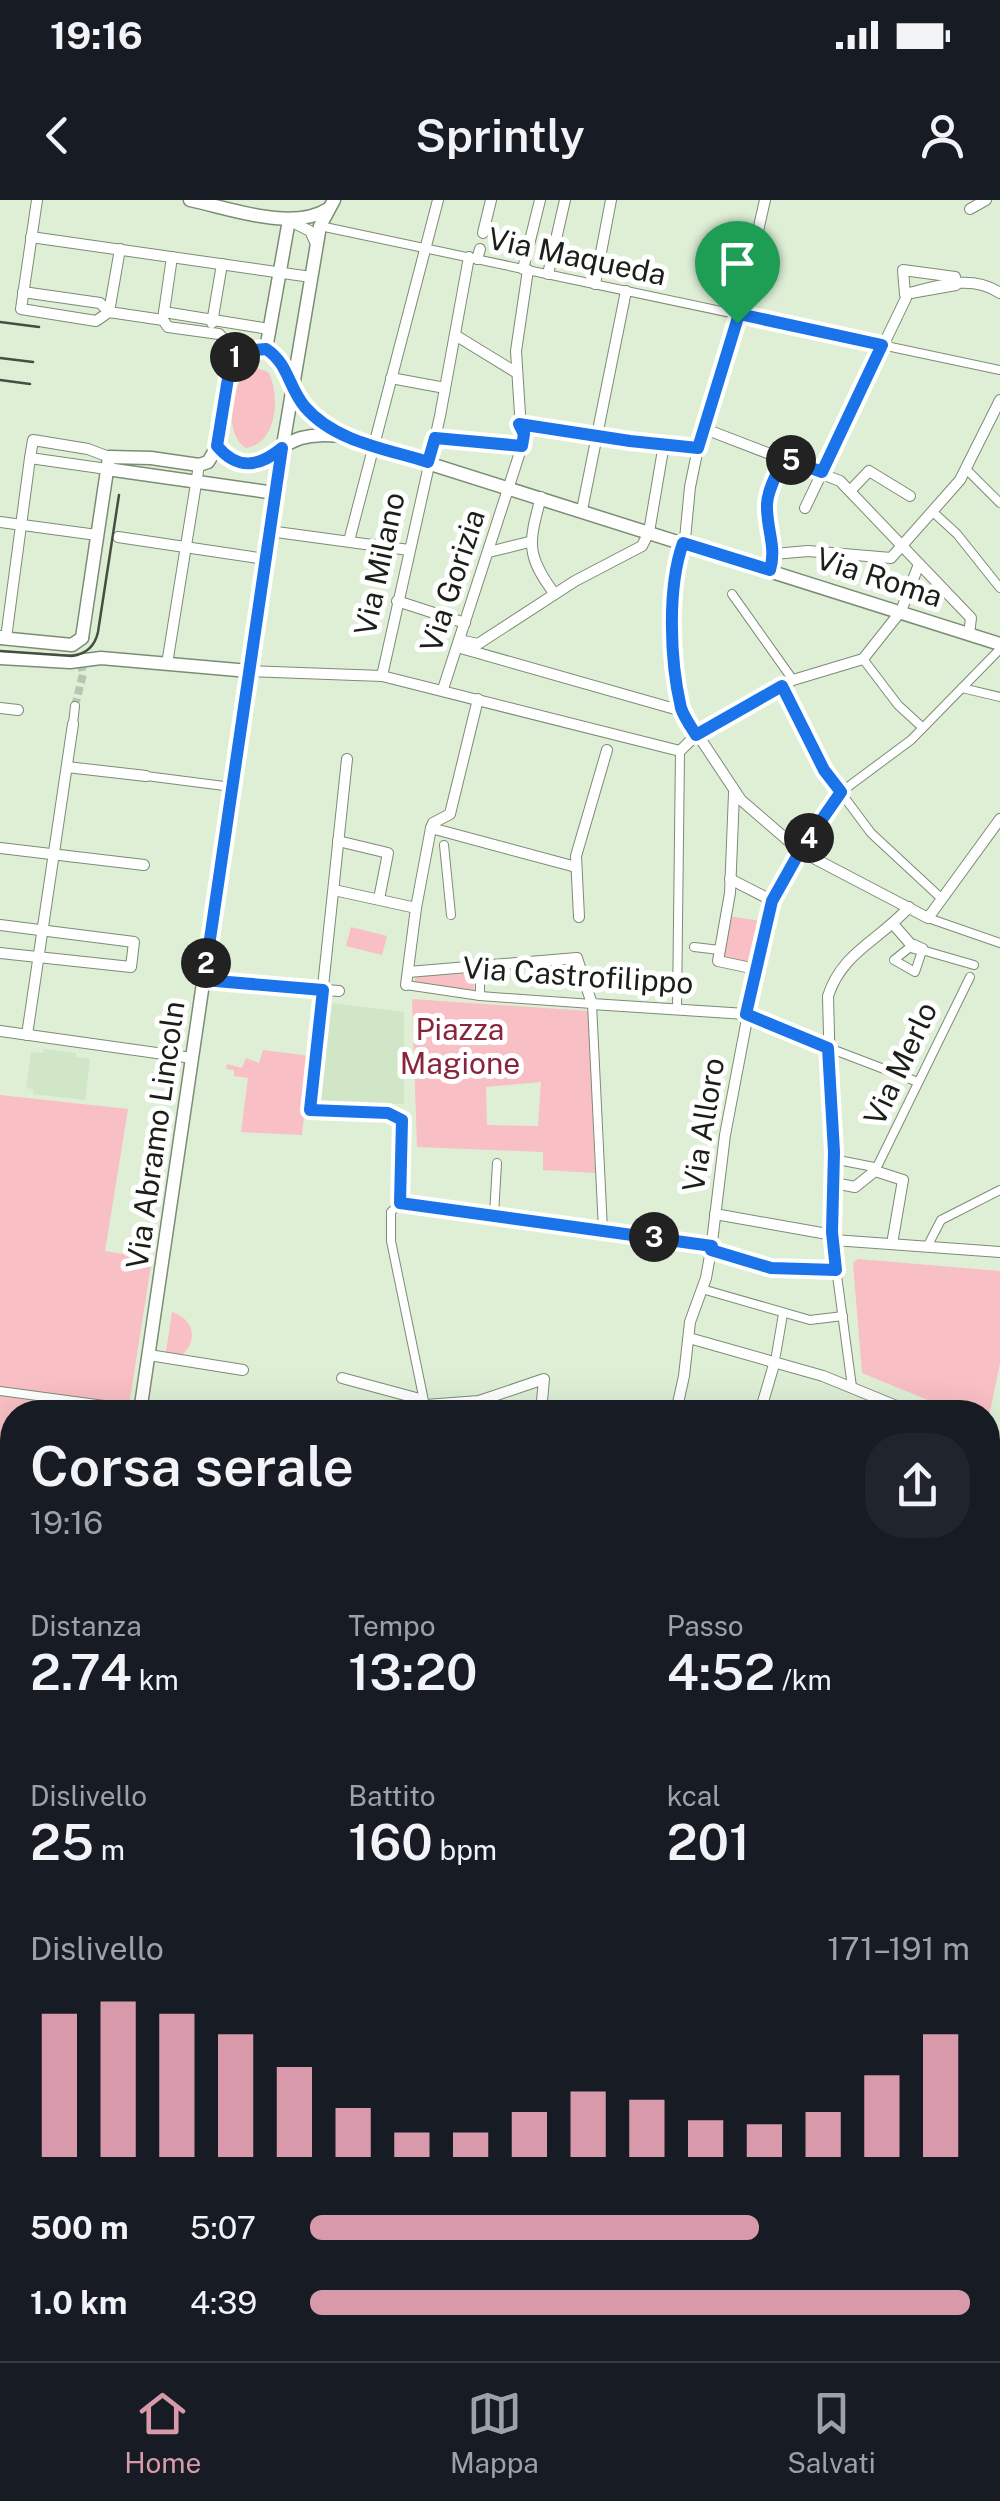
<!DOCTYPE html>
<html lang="it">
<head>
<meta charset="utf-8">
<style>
  :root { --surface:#171b24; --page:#20242c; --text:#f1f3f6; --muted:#9ea1a6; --line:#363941; --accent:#d899aa }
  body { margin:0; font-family:"Public Sans",sans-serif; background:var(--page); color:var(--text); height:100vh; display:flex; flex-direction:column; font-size:38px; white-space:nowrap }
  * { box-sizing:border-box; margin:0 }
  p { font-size:32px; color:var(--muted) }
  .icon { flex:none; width:55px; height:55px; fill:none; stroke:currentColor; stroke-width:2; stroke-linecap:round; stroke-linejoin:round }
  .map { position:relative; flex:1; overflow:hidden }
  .drawer { position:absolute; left:0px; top:1200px; width:1000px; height:962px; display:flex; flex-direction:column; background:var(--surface); border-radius:40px 40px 0 0; box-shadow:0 10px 40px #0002 }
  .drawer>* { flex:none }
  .pin { position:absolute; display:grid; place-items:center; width:85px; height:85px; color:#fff; margin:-102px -42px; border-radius:50% 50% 50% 0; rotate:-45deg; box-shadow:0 0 10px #0007 }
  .pin .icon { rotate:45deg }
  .km { position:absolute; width:50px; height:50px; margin:-25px; border-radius:50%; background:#222; color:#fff; font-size:28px; line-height:50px; text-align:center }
  .round { display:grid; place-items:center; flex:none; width:105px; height:105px; border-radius:40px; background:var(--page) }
  .summary { display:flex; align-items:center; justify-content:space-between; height:170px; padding:0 30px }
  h1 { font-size:55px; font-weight:600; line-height:75px }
  .stats { display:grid; grid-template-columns:repeat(3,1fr); gap:15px; height:170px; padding:10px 30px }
  .stats div { display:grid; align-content:center }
  .stats b { font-size:50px; font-weight:600 }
  .stats small { font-size:28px; font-weight:400 }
  .stats p { font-size:28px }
  .chart { height:280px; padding:20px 30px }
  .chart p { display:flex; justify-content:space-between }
  .chart svg { width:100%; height:180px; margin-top:10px; stroke:var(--accent); stroke-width:6 }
  ul { padding:0 30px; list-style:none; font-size:32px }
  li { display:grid; grid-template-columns:160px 120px 1fr; align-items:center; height:75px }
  li i { height:25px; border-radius:12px; background:var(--accent) }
  .status { display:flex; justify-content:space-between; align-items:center; height:70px; padding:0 50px; background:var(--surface); direction:ltr }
  .status svg { height:28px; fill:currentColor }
  header { display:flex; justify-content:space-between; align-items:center; height:130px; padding:0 30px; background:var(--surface); font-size:45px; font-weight:600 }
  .tab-bar { display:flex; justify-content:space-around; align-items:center; height:140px; border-top:2px solid var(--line); background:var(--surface); font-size:28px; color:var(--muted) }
  .tab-bar a { display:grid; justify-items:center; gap:5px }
  .tab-bar .selected { color:var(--accent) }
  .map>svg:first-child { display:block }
  .built { fill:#d1e6c6 }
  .green { fill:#f8bfc4; fill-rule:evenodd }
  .water { fill:#ea949d }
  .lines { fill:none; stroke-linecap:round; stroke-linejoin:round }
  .pedestrian-tunnel { stroke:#b7c6b0; stroke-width:8; stroke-dasharray:8 4; stroke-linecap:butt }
  .pedestrian-casing { stroke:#7c8c75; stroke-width:10 }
  .minor-casing { stroke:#7c8c75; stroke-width:12 }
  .tertiary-casing { stroke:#7c8c75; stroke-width:15 }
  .secondary-casing { stroke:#7c8c75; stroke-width:18 }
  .pedestrian { stroke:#fff; stroke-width:8 }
  .minor { stroke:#fff; stroke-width:10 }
  .tertiary { stroke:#fff; stroke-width:12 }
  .secondary { stroke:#e4f1dd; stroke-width:15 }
  .tram { stroke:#464e42; stroke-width:2.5 }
  .rail { stroke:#464e42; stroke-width:2.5 }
  .route-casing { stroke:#fff; stroke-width:20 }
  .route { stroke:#1a73e8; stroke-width:12 }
  .labels { text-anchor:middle; stroke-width:10; stroke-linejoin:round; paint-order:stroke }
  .street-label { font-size:30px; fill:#1a2017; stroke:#fff }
  .park-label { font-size:30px; fill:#89253a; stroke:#fff }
</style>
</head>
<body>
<div class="status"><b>19:16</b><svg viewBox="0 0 49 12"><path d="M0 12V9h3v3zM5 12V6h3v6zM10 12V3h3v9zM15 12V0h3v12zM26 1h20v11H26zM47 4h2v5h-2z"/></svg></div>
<header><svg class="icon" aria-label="back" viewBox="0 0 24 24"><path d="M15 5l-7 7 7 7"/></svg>Sprintly<svg class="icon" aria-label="person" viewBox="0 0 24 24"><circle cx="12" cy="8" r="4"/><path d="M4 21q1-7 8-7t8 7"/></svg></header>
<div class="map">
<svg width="1000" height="2161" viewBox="0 0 1000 2161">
  <rect width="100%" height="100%" fill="#deefd6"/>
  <g class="built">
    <polygon points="332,803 404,812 404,904 319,902"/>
    <polygon points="44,849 76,853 76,857 90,859 85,900 33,894 33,889 26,888 31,852 43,853"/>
  </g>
  <g class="green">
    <path d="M252 166 268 172C281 195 277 244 246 248 222 234 231 181 252 166Z"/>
    <polygon points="728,716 761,721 753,767 719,761"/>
    <polygon points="351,727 387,736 382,755 346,746"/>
    <polygon points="474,773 474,790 414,783 416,776"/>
    <path d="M412 799 589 811 595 973 543 970V952L417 947ZM541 882 538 926 487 925 486 887Z"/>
    <polygon points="263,850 310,856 302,935 241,932 248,878 234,876 234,870 226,869 227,864 242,868 246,858 259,863"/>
    <polygon points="0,895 128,909 105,1051 152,1059 128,1212 12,1212 12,1534 0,1532"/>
    <polygon points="858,1059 1000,1071 1000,1163 988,1221 988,1212 957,1212 862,1173 853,1063"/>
    <path d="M172 1112C193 1119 199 1139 182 1155L166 1152Z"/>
    <polygon points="988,1593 1000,1595 1000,1663 988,1707"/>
    <polygon points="0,1625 12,1627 12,1731 0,1732"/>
  </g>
  <polygon class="water" points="1000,1678 1000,2161 0,2161 0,1781 12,1780 12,2150 988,2150 988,1713 995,1681"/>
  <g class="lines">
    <polyline class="pedestrian-tunnel" points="75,506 83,474 81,462"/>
    <g class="pedestrian-casing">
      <g id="pedestrian">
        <polyline points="320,26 1000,170"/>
        <polyline points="967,270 1000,303"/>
        <polyline points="933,312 957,334 1000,388"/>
        <polyline points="732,394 793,480"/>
        <polyline points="863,459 898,505 922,527"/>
        <polyline points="783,486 824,570 871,633 941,698"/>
        <polyline points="962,488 1000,497"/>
        <polyline points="73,524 75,506"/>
        <polyline points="146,576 232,587"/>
        <polyline points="444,645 451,715"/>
        <polyline points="800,651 841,592 911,540 1000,449"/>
        <polyline points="928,718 1000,743"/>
        <polygon points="914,744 923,748 915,772 894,760"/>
        <polyline points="694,747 720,750"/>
        <polyline points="922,750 974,765"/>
        <polyline points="480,765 480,796"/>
        <polyline points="406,785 480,796 592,804 603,1030"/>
        <polyline points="677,809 680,551"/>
        <polyline points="829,848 918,882"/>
        <polyline points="838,960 874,967"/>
        <polyline points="875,971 970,777"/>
        <polyline points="400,1003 391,1012 391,1041 424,1201"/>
        <polyline points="494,1015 497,963"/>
        <polyline points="927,1047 941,1020 1000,990"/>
        <polyline points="711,1050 771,1068 836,1070"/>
        <polyline points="836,1068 852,1187"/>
        <polyline points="702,1089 810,1120 843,1116"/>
        <polyline points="776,1155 783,1114"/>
        <polyline points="0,1191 104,1205 109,1212"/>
        <polyline points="0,1251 12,1267"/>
        <polyline points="0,1295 12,1286"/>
        <polyline points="0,1356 12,1358"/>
        <polyline points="0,1435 12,1426"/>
        <polyline points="0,1522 12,1523"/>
      </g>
    </g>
    <g class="minor-casing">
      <g id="minor">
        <polyline points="37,0 21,109 96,121 109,112 163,120 168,127 219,134 230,145 231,160"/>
        <polyline points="765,0 737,123 698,248 690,287 685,339 678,358 672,426 682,511 741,600 800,651 928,718 1000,619"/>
        <polyline points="970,9 986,0"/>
        <polyline points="290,21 310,31 316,44"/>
        <polyline points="483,33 491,0"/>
        <polyline points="31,37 311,77"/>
        <polyline points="477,59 480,49"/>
        <polyline points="523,69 540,0"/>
        <polygon points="903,70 955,77 956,85 905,94"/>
        <polyline points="548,74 565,0"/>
        <polyline points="595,84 611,0"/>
        <polyline points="23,92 100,103 109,112 120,49"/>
        <polyline points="164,112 269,129"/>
        <polyline points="163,119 172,57"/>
        <polyline points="212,123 222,64"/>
        <polyline points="455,135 517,173"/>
        <polyline points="391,178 445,188"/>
        <polyline points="519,224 630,241 698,248"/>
        <polyline points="705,229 840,281 971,418 969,434"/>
        <polyline points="435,238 522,246"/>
        <polyline points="107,269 30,258 33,240 88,249 109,257"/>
        <polyline points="850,291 869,271 910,296"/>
        <path d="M541 297C529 342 525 354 554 393"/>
        <path d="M805 308 906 98 905 94C936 87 970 73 1000 93"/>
        <polyline points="582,310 626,91"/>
        <polyline points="0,322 97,335"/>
        <polyline points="269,331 409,350"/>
        <polyline points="118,337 265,359"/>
        <polyline points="349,341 438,0"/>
        <polyline points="489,352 529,342"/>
        <polyline points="774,354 808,351 891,358 960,280 1000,200"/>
        <path d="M770 370C777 347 766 328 767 304 768 288 778 272 785 257"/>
        <polyline points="397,401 465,423"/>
        <polyline points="1,436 6,438 30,258"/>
        <polyline points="459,440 478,444 575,381 642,346 649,332 664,244"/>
        <polyline points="457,447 682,511"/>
        <polyline points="167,464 199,265"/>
        <polyline points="249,471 382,476 680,551 696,535 793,480 863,459 901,411 919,364"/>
        <polyline points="382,476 440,216 469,57"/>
        <polyline points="443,489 522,246 516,151 528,70"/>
        <polyline points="0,508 18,510"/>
        <polyline points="347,559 310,910 388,913 401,920 400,1003 712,1046"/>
        <polyline points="67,567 146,576"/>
        <polyline points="734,593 730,693 718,761 756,769"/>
        <polyline points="431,628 576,667"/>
        <polyline points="338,641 388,653 379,699"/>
        <polyline points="0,648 144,665"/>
        <polyline points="730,679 773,701"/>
        <polyline points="334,690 416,708"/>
        <polyline points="579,717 576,656 607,550"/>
        <polyline points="893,724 914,748 922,750"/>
        <polyline points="0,725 134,742 131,767 0,753"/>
        <polyline points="408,772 577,758 592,804 746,814 827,847"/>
        <polyline points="204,781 339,791"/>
        <polyline points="406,785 416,708 431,628 433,623 450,614 478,499"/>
        <polyline points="0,831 192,858"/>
        <polyline points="27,835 73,524"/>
        <polyline points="834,983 855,987 875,971 903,980 892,1044"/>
        <polyline points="715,1014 833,1035"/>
        <polyline points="834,1040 1000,1052"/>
        <path d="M835 1064 828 796C842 752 880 740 909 707"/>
        <polyline points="689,1138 823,1176 911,1212"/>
        <polyline points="149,1155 243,1170"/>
        <polyline points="342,1178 416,1198 426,1205"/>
        <polyline points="426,1205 479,1201 544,1179 541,1212"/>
        <polyline points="676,1212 684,1176 690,1122 706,1078 711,1050 725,935 766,719 800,651"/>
        <polyline points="760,1212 775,1161"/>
        <polyline points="988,1245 1000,1250"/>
        <polyline points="988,1284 1000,1288"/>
        <polyline points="988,1424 1000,1421"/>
        <polyline points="988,1489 1000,1494"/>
        <polyline points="994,1558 1000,1529"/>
      </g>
    </g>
    <g class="tertiary-casing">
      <g id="tertiary">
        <path d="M190 0C229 8 292 32 328 9"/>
        <polyline points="266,149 289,20"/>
        <path d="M217 247C252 288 267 248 301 238 315 234 328 235 342 236L1000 444"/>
        <polyline points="107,269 275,293"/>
        <polyline points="0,438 72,445 82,438"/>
        <path d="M82 438 109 257 151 258 199 265 208 262 217 247 231 160 254 148C288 151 286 182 303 204 312 217 326 226 340 234"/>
        <polyline points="0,458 70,462 101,458 249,471"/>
        <polyline points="140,1212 275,293 320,26 334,0"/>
      </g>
    </g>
    <g class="secondary-casing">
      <g id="secondary">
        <polyline points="0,1548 12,1550"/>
        <polyline points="988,1557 1000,1560"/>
        <polyline points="0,1574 12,1575"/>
        <polyline points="988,1578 1000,1580"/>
      </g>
    </g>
    <use href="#pedestrian" class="pedestrian"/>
    <use href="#minor" class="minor"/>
    <use href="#tertiary" class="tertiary"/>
    <use href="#secondary" class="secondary"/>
    <path class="tram" d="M0 451 72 456C86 454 95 446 98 432L119 295"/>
    <g class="rail">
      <polyline points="0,122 39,127"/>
      <polyline points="0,158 33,162"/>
      <polyline points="0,180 30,184"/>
    </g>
  </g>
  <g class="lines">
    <g class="route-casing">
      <path id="route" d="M739 114 882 145 822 272 784 258C778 272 768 288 767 304 766 328 777 347 770 370L683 343C667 388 670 461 681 508 684 517 691 527 696 535L782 486 824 570 841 592 800 651 772 701 746 814 828 848 834 952 832 1032 836 1070 771 1068 711 1050 712 1046 400 1003 402 920 388 913 310 910 323 790 204 780 282 248C259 267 238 271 217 246L231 160 245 151 266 149C289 164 288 187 305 207 335 242 387 249 428 262L435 238 522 246 524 234 519 224 630 241 698 248Z"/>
    </g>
    <use href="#route" class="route"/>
  </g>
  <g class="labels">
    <g class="street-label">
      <text transform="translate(577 57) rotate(12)" y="10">Via Maqueda</text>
      <text transform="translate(380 364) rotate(-78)" y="10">Via Milano</text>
      <text transform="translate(879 378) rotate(18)" y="10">Via Roma</text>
      <text transform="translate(453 381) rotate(-72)" y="10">Via Gorizia</text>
      <text transform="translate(578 776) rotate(4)" y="10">Via Castrofilippo</text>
      <text transform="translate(901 864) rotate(-65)" y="10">Via Merlo</text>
      <text transform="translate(704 925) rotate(-81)" y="10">Via Alloro</text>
      <text transform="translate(156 935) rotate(-82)" y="10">Via Abramo Lincoln</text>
    </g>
    <g class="park-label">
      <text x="460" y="840">Piazza<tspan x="460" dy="34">Magione</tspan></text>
    </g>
  </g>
</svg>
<div class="pin" style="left:737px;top:123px;background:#1e9e55"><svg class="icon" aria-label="arrive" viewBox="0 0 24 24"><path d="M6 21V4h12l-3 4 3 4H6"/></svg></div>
<b class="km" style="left:235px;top:157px">1</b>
<b class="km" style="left:206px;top:763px">2</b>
<b class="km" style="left:654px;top:1037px">3</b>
<b class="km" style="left:809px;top:638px">4</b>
<b class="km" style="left:791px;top:260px">5</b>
<section class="drawer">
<div class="summary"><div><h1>Corsa serale</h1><p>19:16</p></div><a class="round"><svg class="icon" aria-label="share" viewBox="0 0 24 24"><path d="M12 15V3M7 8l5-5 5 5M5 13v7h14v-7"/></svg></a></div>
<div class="stats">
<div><p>Distanza</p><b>2.74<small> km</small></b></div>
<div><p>Tempo</p><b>13:20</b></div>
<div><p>Passo</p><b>4:52<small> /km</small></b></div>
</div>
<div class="stats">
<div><p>Dislivello</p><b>25<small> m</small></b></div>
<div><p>Battito</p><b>160<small> bpm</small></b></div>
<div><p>kcal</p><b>201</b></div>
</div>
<div class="chart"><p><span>Dislivello</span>171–191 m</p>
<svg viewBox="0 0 160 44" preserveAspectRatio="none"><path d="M5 44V9M15 44V6M25 44V9M35 44V14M45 44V22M55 44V32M65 44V38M75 44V38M85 44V33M95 44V28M105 44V30M115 44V35M125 44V36M135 44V33M145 44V24M155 44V14"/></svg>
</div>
<ul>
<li><b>500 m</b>5:07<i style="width:68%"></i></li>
<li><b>1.0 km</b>4:39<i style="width:100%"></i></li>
</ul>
</section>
</div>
<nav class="tab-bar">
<a class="selected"><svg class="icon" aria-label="home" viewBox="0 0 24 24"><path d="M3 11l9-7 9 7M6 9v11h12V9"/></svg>Home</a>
<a><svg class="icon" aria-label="map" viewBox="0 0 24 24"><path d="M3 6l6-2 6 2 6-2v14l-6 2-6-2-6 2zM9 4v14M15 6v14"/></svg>Mappa</a>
<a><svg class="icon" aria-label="saved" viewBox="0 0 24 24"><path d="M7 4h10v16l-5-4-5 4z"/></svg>Salvati</a>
</nav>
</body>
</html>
